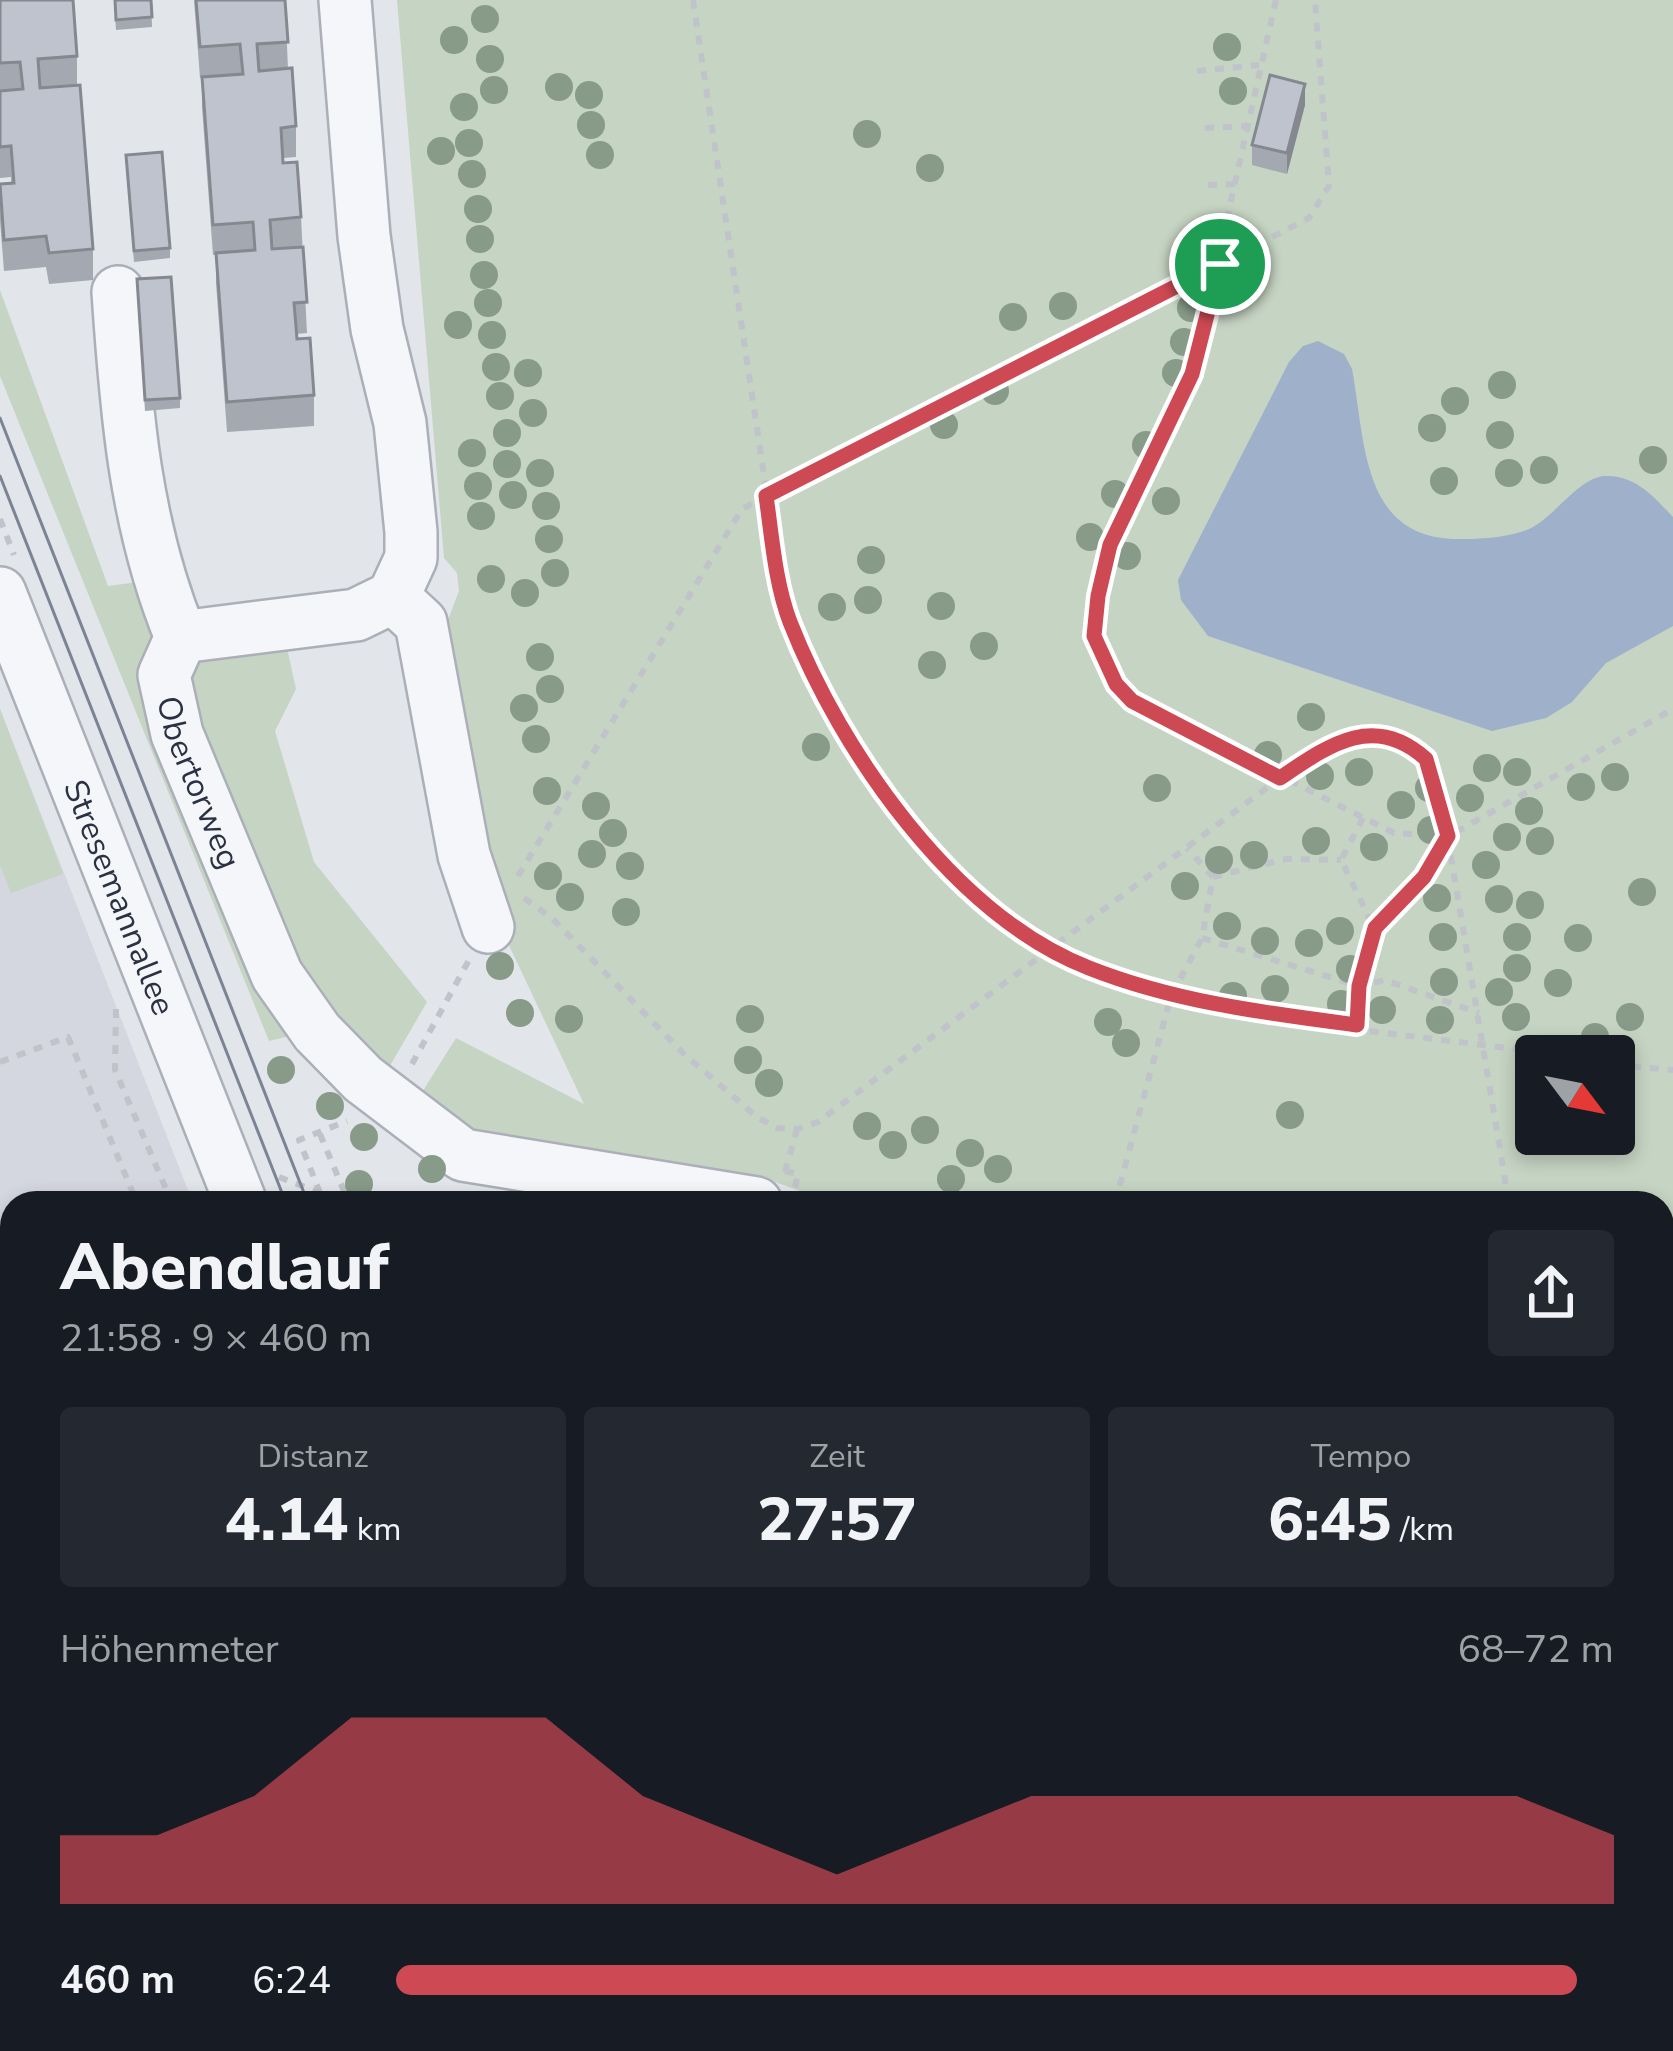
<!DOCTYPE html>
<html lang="de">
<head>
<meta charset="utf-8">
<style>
  :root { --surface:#171b24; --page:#242831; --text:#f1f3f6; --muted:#9ea1a6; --accent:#cd4953 }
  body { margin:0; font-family:"Nunito Sans",sans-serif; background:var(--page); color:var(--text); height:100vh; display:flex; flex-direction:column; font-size:45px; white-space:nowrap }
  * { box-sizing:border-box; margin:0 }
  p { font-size:39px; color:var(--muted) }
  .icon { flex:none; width:66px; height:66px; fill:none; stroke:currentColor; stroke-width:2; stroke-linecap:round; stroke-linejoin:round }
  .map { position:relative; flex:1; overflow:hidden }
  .details { position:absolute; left:0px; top:1191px; width:1674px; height:861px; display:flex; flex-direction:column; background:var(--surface); border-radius:36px 36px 0 0; box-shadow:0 6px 18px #0003 }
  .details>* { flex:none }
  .needle { width:78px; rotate:122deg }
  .fabs { position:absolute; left:1515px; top:1035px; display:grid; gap:24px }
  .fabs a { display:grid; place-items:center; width:120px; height:120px; border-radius:12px; background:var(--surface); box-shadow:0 6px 18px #0003; font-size:60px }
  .pin { position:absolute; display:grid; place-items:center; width:102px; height:102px; color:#fff; margin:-51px; border:6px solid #fff; border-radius:50%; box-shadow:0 3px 12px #0007 }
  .round { display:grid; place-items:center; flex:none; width:126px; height:126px; border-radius:12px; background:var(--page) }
  .summary { display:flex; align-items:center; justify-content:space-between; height:204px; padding:0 60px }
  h1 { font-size:66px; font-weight:800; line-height:90px }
  .figures { display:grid; grid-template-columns:repeat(3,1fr); gap:18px; height:204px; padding:12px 60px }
  .figures div { display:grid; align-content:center; border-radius:12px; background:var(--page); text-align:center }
  .figures b { font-size:60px; font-weight:800 }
  .figures small { font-size:33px; font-weight:400 }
  .figures p { font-size:33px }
  .chart { height:336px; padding:24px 60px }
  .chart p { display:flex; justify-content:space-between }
  .chart svg { width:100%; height:216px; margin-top:12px; fill:var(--accent); opacity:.7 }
  ul { padding:0 60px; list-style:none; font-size:39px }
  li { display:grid; grid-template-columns:192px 144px 1fr; align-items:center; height:90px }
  li i { height:30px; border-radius:15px; background:var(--accent) }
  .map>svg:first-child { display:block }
  .built { fill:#d4d7df }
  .green { fill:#c6d4c3; fill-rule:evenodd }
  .water { fill:#9eb0ca }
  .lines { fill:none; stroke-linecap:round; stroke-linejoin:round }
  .minor-casing { stroke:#abafb8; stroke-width:56 }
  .path { stroke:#c0c3c9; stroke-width:6; stroke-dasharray:9 9; stroke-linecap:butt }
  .minor { stroke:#f5f6f9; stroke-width:51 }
  .tram { stroke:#7c8394; stroke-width:3 }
  .tree { fill:#879b88 }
  .wall { fill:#a4a8b0 }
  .shaded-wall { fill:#868890 }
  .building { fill:#bfc3cd; stroke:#868890; stroke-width:3 }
  .route-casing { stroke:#fff; stroke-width:24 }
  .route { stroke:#cd4953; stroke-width:15 }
  .labels { text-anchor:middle; stroke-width:9; stroke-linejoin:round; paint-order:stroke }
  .street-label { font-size:33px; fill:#2a3142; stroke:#f2f4f8 }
</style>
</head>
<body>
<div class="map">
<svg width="1673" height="2051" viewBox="0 0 1673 2051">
  <rect width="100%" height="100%" fill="#e2e5ea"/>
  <polygon class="built" points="0,709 193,1203 12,1203 12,2040 505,2040 510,2051 0,2051"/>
  <g class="green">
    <path d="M397 0H1673V2051H780L777 2040H1662V1203H815L816 1197 767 1179 762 1192 498 1153 416 1102 456 1038 584 1104 506 939 495 869 440 641 459 591 457 573 444 558ZM1536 1056H1614V1134H1536Z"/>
    <polygon points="0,290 108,586 146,581 294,1035 269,1041 0,376"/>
    <polygon points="285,639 296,689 275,731 314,862 427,1002 384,1076 287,969 180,717 178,652"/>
    <polygon points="0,709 63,874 11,893 0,865"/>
  </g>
  <path class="water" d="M1318 341 1344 354 1352 369C1366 445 1361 543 1465 539 1484 539 1511 537 1529 529 1555 517 1577 479 1604 476 1635 474 1654 497 1673 517V626L1606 663 1572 702 1546 718 1492 731 1208 636 1181 600 1178 580 1289 362 1303 346Z"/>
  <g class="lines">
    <g class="minor-casing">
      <g id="minor">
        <path id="s1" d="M345 0 364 236 377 329 400 423 411 532V558L393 597 356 615 181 637 164 675 177 734 277 975 317 1032 363 1079 463 1155 756 1203"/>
        <path d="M118 292C126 411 135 526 181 637"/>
        <path id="s2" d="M0 593 241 1203"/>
        <polyline points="393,597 421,623 464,855 488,927"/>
        <polyline points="1662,1496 1673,1497"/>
        <polyline points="571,2040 576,2051"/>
        <polyline points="493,2051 519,2040"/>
      </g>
    </g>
    <g class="path">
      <path d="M693 0 781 589C802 659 838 725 880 784 923 848 982 911 1050 949 1182 1024 1406 1030 1558 1056"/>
      <polyline points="1276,0 1192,374 1110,545 1094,636 1116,684 1132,701 1394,833 1449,836 1673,709"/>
      <polyline points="1197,71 1259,65"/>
      <polyline points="1205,128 1247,126"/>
      <polyline points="1208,185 1237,184"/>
      <polyline points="0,519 14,555"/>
      <polyline points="1363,818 1341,860 1374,928"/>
      <polyline points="518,876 742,509 1309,218 1329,186 1315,0"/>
      <polyline points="1213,877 1286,859 1341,860"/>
      <path d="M524 898 552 918 684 1054 757 1117 777 1128 797 1129 818 1122 1280 778C1345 735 1406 699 1441 797L1509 1203"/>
      <polyline points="1202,938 1359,986 1385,980 1479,1013"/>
      <polyline points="116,1009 115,1070 172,1203"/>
      <polyline points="1357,1026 1359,986 1375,928 1424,877 1448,837"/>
      <polyline points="0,1062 68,1037 137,1203"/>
      <polyline points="412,1064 469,960"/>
      <polyline points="1614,1065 1673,1070"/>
      <polyline points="320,1134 349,1203"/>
      <polyline points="785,1171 798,1174 795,1187"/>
      <polyline points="785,1172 797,1129"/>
      <polyline points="279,1177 320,1193"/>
      <polyline points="320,1193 299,1140 347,1121"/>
      <polyline points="1115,1203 1171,996 1202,938 1213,877 1187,848"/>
      <polyline points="1662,1845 1673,1846"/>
      <polyline points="760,2040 764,2051"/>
      <polyline points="972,2040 973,2051"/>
      <polyline points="1031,2040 1116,2051"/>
      <polyline points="1493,2040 1570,2051"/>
      <polyline points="207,2051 213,2040"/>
      <polyline points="1156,2051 1158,2040"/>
      <polyline points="1289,2051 1290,2040"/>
      <polyline points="1467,2051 1469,2040"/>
    </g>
    <use href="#minor" class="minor"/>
    <g class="tram">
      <polyline points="0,418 308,1203"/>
      <polyline points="0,476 286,1203"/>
      <polyline points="615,2040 620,2051"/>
      <polyline points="636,2040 640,2051"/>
    </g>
  </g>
  <g class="tree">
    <circle cx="485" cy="19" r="14"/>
    <circle cx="454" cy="40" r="14"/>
    <circle cx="1227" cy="47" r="14"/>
    <circle cx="490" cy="59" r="14"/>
    <circle cx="559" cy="87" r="14"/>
    <circle cx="494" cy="90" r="14"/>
    <circle cx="1233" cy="91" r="14"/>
    <circle cx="589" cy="95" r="14"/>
    <circle cx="464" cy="107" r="14"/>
    <circle cx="591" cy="125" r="14"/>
    <circle cx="867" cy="134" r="14"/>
    <circle cx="469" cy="143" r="14"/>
    <circle cx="441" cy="151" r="14"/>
    <circle cx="600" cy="155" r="14"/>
    <circle cx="930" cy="168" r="14"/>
    <circle cx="472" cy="174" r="14"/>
    <circle cx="478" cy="209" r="14"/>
    <circle cx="480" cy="239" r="14"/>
    <circle cx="484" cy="275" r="14"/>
    <circle cx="488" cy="303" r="14"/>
    <circle cx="1063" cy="306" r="14"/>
    <circle cx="1191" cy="308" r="14"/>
    <circle cx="1013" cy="317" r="14"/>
    <circle cx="458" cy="325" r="14"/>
    <circle cx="492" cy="335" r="14"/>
    <circle cx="1184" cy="342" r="14"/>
    <circle cx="496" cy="367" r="14"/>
    <circle cx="528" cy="373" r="14"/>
    <circle cx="1176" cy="373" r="14"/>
    <circle cx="1502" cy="385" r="14"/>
    <circle cx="995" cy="391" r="14"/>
    <circle cx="500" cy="396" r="14"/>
    <circle cx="1455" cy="401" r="14"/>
    <circle cx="533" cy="413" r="14"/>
    <circle cx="944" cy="425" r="14"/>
    <circle cx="1432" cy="428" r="14"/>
    <circle cx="507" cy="433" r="14"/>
    <circle cx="1500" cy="435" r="14"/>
    <circle cx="1146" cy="445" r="14"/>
    <circle cx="472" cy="453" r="14"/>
    <circle cx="1653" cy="460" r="14"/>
    <circle cx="507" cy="464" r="14"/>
    <circle cx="1544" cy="470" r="14"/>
    <circle cx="540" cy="473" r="14"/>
    <circle cx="1509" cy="473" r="14"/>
    <circle cx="1444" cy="481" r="14"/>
    <circle cx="478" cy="486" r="14"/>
    <circle cx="1115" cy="494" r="14"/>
    <circle cx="513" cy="495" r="14"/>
    <circle cx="1166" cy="501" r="14"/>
    <circle cx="546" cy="506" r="14"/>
    <circle cx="481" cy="516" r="14"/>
    <circle cx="1090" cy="537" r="14"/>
    <circle cx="549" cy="539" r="14"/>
    <circle cx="1127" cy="556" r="14"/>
    <circle cx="871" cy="560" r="14"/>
    <circle cx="555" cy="573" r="14"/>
    <circle cx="491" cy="579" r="14"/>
    <circle cx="525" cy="593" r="14"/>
    <circle cx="868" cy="600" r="14"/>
    <circle cx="941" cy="606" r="14"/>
    <circle cx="832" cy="607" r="14"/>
    <circle cx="984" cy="646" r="14"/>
    <circle cx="540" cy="657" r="14"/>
    <circle cx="932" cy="665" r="14"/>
    <circle cx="550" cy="689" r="14"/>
    <circle cx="524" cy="708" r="14"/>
    <circle cx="1311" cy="717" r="14"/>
    <circle cx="536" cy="739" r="14"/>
    <circle cx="816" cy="747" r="14"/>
    <circle cx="1268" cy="755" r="14"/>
    <circle cx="1487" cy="768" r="14"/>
    <circle cx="1359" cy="772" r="14"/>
    <circle cx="1517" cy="772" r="14"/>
    <circle cx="1320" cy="776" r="14"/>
    <circle cx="1615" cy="777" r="14"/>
    <circle cx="1581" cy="787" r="14"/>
    <circle cx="1157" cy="788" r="14"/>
    <circle cx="1429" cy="788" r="14"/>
    <circle cx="547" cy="791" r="14"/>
    <circle cx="1470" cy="798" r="14"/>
    <circle cx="1401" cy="805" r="14"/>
    <circle cx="596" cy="806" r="14"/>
    <circle cx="1529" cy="811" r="14"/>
    <circle cx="1431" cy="830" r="14"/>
    <circle cx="613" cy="833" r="14"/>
    <circle cx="1507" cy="837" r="14"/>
    <circle cx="1316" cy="841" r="14"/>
    <circle cx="1540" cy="841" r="14"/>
    <circle cx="1374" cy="847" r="14"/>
    <circle cx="592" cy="854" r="14"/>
    <circle cx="1254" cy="855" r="14"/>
    <circle cx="1219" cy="860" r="14"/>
    <circle cx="1486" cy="865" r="14"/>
    <circle cx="630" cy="866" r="14"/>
    <circle cx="548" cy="876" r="14"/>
    <circle cx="1185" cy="886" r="14"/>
    <circle cx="1642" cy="892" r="14"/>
    <circle cx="570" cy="897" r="14"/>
    <circle cx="1437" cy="898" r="14"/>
    <circle cx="1499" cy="899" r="14"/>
    <circle cx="1530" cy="905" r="14"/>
    <circle cx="626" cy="912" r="14"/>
    <circle cx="1227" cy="926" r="14"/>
    <circle cx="1340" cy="931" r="14"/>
    <circle cx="1443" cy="937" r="14"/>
    <circle cx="1517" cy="937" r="14"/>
    <circle cx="1578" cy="938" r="14"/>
    <circle cx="1265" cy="941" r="14"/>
    <circle cx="1309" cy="943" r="14"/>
    <circle cx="500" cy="966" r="14"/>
    <circle cx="1517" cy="968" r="14"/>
    <circle cx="1350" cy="969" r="14"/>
    <circle cx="1444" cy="982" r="14"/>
    <circle cx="1558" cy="983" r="14"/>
    <circle cx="1275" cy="989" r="14"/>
    <circle cx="1499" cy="992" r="14"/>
    <circle cx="1233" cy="996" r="14"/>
    <circle cx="1341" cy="1004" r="14"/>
    <circle cx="1382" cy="1010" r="14"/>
    <circle cx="520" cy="1013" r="14"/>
    <circle cx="1516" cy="1017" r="14"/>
    <circle cx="1630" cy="1017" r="14"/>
    <circle cx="569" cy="1019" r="14"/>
    <circle cx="750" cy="1019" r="14"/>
    <circle cx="1440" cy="1020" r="14"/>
    <circle cx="1108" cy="1022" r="14"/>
    <circle cx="1595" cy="1037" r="14"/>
    <circle cx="1126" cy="1043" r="14"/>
    <circle cx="748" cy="1060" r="14"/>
    <circle cx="281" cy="1070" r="14"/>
    <circle cx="769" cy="1083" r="14"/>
    <circle cx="330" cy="1106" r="14"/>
    <circle cx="1290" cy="1115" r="14"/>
    <circle cx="867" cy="1126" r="14"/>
    <circle cx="925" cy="1130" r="14"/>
    <circle cx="364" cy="1137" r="14"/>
    <circle cx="893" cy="1145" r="14"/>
    <circle cx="970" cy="1153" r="14"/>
    <circle cx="432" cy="1169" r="14"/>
    <circle cx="998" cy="1169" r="14"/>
    <circle cx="951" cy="1179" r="14"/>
    <circle cx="359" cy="1184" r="14"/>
  </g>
  <g class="wall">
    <polygon points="0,0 77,56 77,85 93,249 93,280 49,284 46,267 4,271 0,221 0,184 11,184 11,177 0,178"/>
    <polygon points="114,0 151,0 152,27 116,30"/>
    <polygon points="194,0 285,0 288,69 296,126 296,157 283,158 283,163 301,217 307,333 296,334 314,395 314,426 227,432 216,283 216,255 213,255 202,107 202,77 200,78"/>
    <polygon points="1305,105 1287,174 1252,165 1252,145"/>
    <polygon points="126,165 170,248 170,258 134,262"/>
    <polygon points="137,290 180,398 180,408 145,411"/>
    <polygon points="1673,1526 1673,1596 1662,1594 1662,1549"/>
    <polygon points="1662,1713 1673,1714 1673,1811 1662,1809"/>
  </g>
  <g class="shaded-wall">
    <polygon points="1305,84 1305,105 1287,174 1287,153"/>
    <polygon points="128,2040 137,2040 135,2051 125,2051"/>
  </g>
  <g class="building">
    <polygon points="0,0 73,0 77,56 38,59 40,88 80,85 93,249 49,253 46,236 4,240 0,184 14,183 11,146 0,147 0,91 23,89 20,62 0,63"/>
    <polygon points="115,0 151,0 152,17 116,20"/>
    <polygon points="196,0 285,0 288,42 257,44 259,71 292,68 296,126 281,128 283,163 297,162 301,217 270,220 272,249 303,247 307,302 294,303 297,339 310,338 314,395 227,402 216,253 255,250 253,222 213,225 202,77 243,74 240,44 200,47"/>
    <polygon points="1270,75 1305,84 1287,153 1252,145"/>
    <polygon points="162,152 170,248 134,251 126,155"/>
    <polygon points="171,277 180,398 145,400 137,279"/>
    <polygon points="1666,1525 1673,1526 1673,1575 1662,1573 1662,1549"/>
    <polygon points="1662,1713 1673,1714 1673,1780 1662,1778"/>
    <polygon points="0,1954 12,1957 12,2040 128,2040 125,2051 0,2051"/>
    <polygon points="216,2040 432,2040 442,2042 440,2051 213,2051"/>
  </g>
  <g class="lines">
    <g class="route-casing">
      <path id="route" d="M1220 264 1192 374 1110 545 1098 596 1094 636 1116 684 1132 701 1280 778C1329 745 1374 712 1426 759L1448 836 1424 877 1375 928 1359 986 1357 1025C1265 1013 1175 1002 1089 968 954 915 841 752 790 622 775 582 772 537 766 496Z"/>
    </g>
    <use href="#route" class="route"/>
  </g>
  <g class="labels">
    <g class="street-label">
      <text dy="12" stroke="none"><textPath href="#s1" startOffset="978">Obertorweg</textPath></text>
      <text dy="12" stroke="none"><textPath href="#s2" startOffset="327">Stresemannallee</textPath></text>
    </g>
  </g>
</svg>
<div class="fabs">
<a><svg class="needle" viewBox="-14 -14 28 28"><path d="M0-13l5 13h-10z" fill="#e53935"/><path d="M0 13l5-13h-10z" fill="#9ea1a6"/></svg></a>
</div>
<div class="pin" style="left:1220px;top:264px;background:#1e9e55"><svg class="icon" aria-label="arrive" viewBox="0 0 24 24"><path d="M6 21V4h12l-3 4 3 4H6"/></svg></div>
<section class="details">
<div class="summary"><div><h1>Abendlauf</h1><p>21:58 · 9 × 460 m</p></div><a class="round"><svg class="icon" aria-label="share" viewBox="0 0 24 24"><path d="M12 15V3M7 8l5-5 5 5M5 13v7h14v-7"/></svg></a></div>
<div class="figures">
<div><p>Distanz</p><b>4.14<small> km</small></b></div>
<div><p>Zeit</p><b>27:57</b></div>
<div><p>Tempo</p><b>6:45<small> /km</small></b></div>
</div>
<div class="chart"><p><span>Höhenmeter</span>68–72 m</p>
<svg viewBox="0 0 160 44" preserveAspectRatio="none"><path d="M0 44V30L10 30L20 22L30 6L40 6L50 6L60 22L70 30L80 38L90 30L100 22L110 22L120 22L130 22L140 22L150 22L160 30V44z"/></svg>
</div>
<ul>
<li><b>460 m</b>6:24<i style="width:97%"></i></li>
</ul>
</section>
</div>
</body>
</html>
